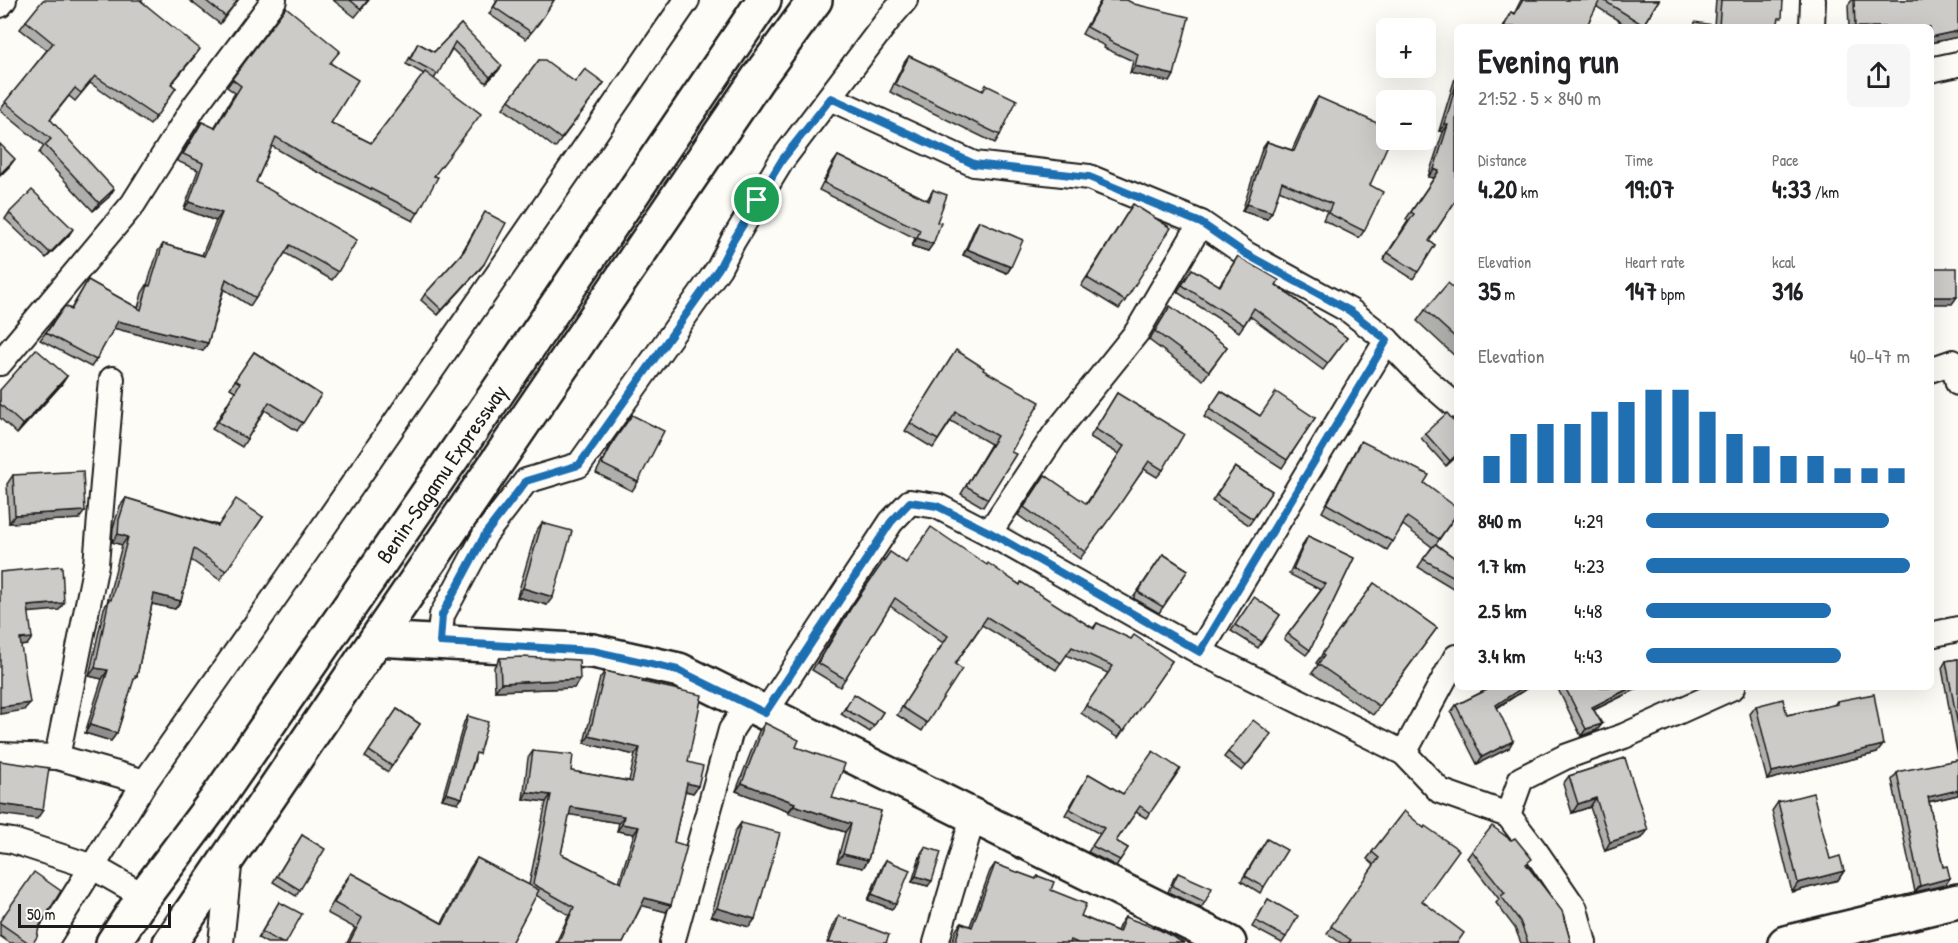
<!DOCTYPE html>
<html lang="en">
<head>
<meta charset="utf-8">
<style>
  :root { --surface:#fff; --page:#f6f6f6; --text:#202124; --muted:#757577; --accent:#1f6fb2 }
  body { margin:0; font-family:"Patrick Hand",sans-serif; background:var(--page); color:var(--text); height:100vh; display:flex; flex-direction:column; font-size:22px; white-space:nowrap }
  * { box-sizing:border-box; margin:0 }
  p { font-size:20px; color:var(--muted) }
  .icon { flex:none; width:33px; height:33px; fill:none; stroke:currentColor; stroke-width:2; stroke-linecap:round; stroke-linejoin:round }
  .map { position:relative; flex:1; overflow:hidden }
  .drawer { position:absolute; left:1454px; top:24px; width:480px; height:666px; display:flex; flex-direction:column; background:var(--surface); border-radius:9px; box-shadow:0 6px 24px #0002 }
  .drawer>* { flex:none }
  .fabs { position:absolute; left:1376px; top:18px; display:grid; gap:12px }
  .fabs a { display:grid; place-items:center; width:60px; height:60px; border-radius:9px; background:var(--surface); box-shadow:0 6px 24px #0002; font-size:30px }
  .scale { position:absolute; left:18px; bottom:15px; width:153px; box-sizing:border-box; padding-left:6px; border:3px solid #1c1c1c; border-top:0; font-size:16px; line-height:21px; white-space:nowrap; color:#1c1c1c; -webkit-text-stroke:4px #fdfcf7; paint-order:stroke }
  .pin { position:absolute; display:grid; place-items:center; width:51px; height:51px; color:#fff; margin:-26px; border:3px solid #fff; border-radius:50%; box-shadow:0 2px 6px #0007 }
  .round { display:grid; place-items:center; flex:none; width:63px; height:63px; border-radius:9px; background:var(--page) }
  .overview { display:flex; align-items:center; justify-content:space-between; height:102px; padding:0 24px }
  h1 { font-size:33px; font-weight:700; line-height:45px }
  .stats { display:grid; grid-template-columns:repeat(3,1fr); gap:9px; height:102px; padding:6px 24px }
  .stats div { display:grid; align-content:center }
  .stats b { font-size:26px; font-weight:700 }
  .stats small { font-size:16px; font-weight:400 }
  .stats p { font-size:16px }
  .chart { height:168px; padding:12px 24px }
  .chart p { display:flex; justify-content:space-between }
  .chart svg { width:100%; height:108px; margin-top:6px; stroke:var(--accent); stroke-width:6 }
  ul { padding:0 24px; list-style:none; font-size:20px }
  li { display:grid; grid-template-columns:96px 72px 1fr; align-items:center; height:45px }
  li i { height:15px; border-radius:8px; background:var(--accent) }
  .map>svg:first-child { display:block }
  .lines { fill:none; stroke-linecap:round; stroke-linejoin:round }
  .street-casing { stroke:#1c1c1c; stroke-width:28 }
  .secondary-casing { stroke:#1c1c1c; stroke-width:38 }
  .highway-casing { stroke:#1c1c1c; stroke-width:38 }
  .street { stroke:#fdfcf7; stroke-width:24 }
  .secondary { stroke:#fdfcf7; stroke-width:33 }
  .highway { stroke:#fdfcf7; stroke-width:33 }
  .wall { fill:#afafac; stroke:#1c1c1c; stroke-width:1.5; fill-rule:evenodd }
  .shaded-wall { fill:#8f8e8c; stroke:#1c1c1c; stroke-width:1.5 }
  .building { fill:#cccbc8; stroke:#1c1c1c; stroke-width:1.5; fill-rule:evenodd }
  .route-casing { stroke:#fff; stroke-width:12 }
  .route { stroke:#1f6fb2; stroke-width:8 }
  .labels { text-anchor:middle; stroke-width:4.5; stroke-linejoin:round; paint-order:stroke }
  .street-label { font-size:22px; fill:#1c1c1c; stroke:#fdfcf7 }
</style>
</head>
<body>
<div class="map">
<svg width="1958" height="943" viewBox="0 0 1958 943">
  <rect width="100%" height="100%" fill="#fdfcf7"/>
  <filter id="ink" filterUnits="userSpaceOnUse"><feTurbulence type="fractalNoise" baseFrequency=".0167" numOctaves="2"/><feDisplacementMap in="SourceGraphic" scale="12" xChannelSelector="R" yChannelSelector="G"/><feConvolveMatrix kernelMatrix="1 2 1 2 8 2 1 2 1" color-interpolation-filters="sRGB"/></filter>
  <g filter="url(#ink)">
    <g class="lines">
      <g class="street-casing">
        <g id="street">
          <polyline points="0,5 4,0"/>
          <polyline points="1812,27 1813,0"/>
          <polyline points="1930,70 1958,64"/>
          <polyline points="830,98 974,164 1089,177 1201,223 1246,254 1350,311 1387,340 1425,379 1456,406"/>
          <polyline points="0,363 133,204 194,107 274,0"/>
          <polyline points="1930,370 1953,362 1958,383"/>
          <polyline points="989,533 1055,434 1137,332 1201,223"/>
          <polyline points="1930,635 1958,629"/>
          <polyline points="439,642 442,615 486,533 526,481 579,465 719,268 733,241 782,160 891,16 905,0"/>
          <polyline points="1200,652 1387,340"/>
          <polyline points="765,713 891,522 910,502 937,506 989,533 1200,652 1404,753 1440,791 1508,815 1536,852 1575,909 1584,943"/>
          <polyline points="1404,753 1456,657"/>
          <polyline points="0,755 57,757 145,782"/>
          <polyline points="57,757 96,564 112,379"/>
          <polyline points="1508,815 1521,779 1565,757 1624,736 1733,687"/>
          <polyline points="0,839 13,841 93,867 144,896"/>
          <polyline points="45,943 145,782 289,577 687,0"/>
          <polyline points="221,943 230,857"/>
          <polyline points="672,943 731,730 748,704"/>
          <polyline points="936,943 973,817"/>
        </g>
      </g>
      <g class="secondary-casing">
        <g id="secondary">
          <polyline points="377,639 593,651 679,670 1229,943"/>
          <polyline points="1785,943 1958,901"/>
        </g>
      </g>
      <g class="highway-casing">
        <g id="highway">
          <path id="s1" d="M113 943 144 896 216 800 495 396 764 0"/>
          <polyline points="170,943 758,78 815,0"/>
        </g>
      </g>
      <use href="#street" class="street"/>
      <use href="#secondary" class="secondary"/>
      <use href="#highway" class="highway"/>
    </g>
    <g class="wall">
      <polygon points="189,0 238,0 220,24"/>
      <polygon points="333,0 369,0 355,17"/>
      <polygon points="496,0 554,0 539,23 526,39 489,14 497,1"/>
      <polygon points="1101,0 1127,0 1174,75 1170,82 1130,73 1133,61 1104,48 1105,46 1082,34"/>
      <polygon points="1521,0 1659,0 1642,27 1628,27 1596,6 1586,27 1503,27 1506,20 1511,12 1514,14"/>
      <polygon points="1716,0 1783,0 1777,25 1694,27 1714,26"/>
      <polygon points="1852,0 1958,0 1958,37 1930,43 1930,27 1849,27 1848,5"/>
      <polygon points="142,1 194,57 171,84 176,88 150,125 90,83 75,101 69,96 50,120 109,197 93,211 39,153 44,146 0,110 47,50 20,29 26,21"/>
      <polygon points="286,7 331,63 331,123 371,143 424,74 406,64 418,43 434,52 461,24 498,71 486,83 452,49 434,79 435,176 418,213 413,221 308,167 272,146 256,182 338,272 332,280 285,253 250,306 224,289 208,343 203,351 114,328 96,360 91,367 40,340 65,306 71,309 88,280 138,308 142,293 147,285 158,251 163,244 202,255 216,221 184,209 198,170 177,161 202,122 214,128 235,93 227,87"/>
      <polygon points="909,56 982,91 986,85 1000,135 995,143 890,92 904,63"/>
      <polygon points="539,60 575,82 604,83 555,148 503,108"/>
      <polygon points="1456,75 1456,200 1429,241 1435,245 1413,279 1383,260 1408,221 1406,219 1434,178 1428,177 1443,132 1439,131"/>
      <polygon points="1318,97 1370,185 1364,231 1359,238 1323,220 1327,211 1279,190 1267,219 1242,211 1262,149 1267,142 1292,150 1313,104"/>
      <polygon points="838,156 927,200 933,190 937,222 928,251 912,246 915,238 819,190 833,163"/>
      <polygon points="1133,204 1125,301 1119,309 1081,286"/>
      <polygon points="485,212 484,264 480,269 438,315 421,300 425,294 461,254"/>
      <polygon points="9,213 69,235 46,258 5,219"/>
      <polygon points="979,221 1011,267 1007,273 963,255 975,227"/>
      <polygon points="1238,256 1347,338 1323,370 1250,316 1239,332 1177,292 1192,269 1219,286"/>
      <polygon points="1456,290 1456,357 1417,321 1425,310"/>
      <polygon points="1170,306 1227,347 1203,380 1149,340"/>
      <polygon points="254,352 321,395 297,431 265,410 242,447 212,429 235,391 230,388"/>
      <polygon points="951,358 983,370 1011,452 988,499 983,507 961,494 991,444 951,421 933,448 905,431"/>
      <polygon points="67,376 61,385 17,434 0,418 0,390"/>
      <polygon points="1221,391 1260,416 1315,418 1282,468 1204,417"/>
      <polygon points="1117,393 1163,470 1157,477 1144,469 1080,559 1018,515 1045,475 1086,504 1119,454 1090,437"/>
      <polygon points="632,415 638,482 632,491 596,473 609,448"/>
      <polygon points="1425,433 1456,457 1446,466 1421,438"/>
      <polygon points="1361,441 1424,483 1456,515 1436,544 1456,559 1456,590 1418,567 1432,547 1403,525 1387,550 1322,512 1356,449"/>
      <polygon points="1235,467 1272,491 1249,525 1212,501"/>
      <polygon points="13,475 79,519 9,523 7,484"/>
      <polygon points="126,498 218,525 263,517 220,580 191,560 181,601 175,609 152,604 137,676 133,681 117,733 111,741 85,733 102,679 89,676 104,608 107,603 122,545 112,542 113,528 120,506"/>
      <polygon points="542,523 547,605 517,597 536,531"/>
      <polygon points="1308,536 1354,558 1310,650 1306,655 1284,639 1321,590 1289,574 1304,542"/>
      <polygon points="890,552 906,563 987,565 1093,628 1097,623 1172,661 1118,738 1081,713 1108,673 1066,655 1056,670 982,625 955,664 927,723 922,731 897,715 943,643 890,606 840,687 812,670 846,616"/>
      <polygon points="1163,554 1188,570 1159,613 1133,598"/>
      <polygon points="1374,583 1437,628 1373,715 1312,673 1318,665 1316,663"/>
      <polygon points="1254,597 1280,615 1258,648 1231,631"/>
      <polygon points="500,658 574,688 495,691 494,667"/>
      <polygon points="1958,659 1958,758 1942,668 1946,661"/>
      <path d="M605 671 642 682 688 762 698 786 693 793 685 791 674 842 671 905 666 912 642 905 623 943H556L569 915 536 895 511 943H347L355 928 327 913 344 883 351 873 442 923 470 868 477 858 529 885 546 802 523 799 528 758 533 751 571 771 629 781 635 755 584 743 600 678ZM569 814 619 823 617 831 634 834 619 882 561 854Z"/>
      <polygon points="1489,687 1529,687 1497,708 1509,748 1477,764 1451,712 1456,705 1490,688"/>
      <polygon points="1557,687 1641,687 1594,710 1602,724 1597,730 1581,736"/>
      <polygon points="850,700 883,712 870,732 841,714"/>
      <polygon points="1837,701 1877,753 1767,780 1750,714 1756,706 1787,715 1834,705"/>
      <polygon points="397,709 420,724 388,772 365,757"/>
      <polygon points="468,716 475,759 462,798 458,803 442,799 464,722"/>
      <polygon points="765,723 796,747 832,798 881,811 868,860 863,868 837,862 845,832 788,813 789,811 736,791 759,731"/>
      <polygon points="1267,740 1242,771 1224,757 1228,752"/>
      <polygon points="1625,758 1642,838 1605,851 1590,807 1572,813 1563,784 1569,776"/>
      <polygon points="1958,760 1958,795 1929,802 1943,867 1950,878 1945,885 1915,892 1892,780 1897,773"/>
      <polygon points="1180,769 1146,818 1136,812 1116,841 1128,848 1116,866 1088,852 1100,834 1065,815 1089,774 1123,794"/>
      <polygon points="1778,802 1830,859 1844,871 1838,880 1792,892 1772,811"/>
      <polygon points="1404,811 1422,901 1457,943 1341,943 1327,933 1374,865 1367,859"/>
      <polygon points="741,823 755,919 749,927 711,916 735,831"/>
      <polygon points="302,835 300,890 296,896 273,882"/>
      <polygon points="1267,839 1264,887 1260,893 1241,881"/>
      <polygon points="925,847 928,886 912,882 921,853"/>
      <polygon points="1472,851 1528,866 1571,943 1521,943 1515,928 1496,903 1499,899 1467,858"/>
      <polygon points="886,860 892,909 868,900 882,866"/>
      <polygon points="995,864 1035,879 1038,876 1051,890 1081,916 1117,931 1120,924 1125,917 1184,943 952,943 956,930 961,923 970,926 990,871"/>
      <polygon points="1178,873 1205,902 1201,908 1168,892 1174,878"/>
      <polygon points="1268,899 1286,937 1282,943 1252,927"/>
      <polygon points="279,902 286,943 267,943 258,938"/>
      <polygon points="839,916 886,943 827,943 835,921"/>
      <polygon points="0,921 39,927 33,943 10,943 0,936"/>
    </g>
    <g class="shaded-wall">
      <polygon points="1958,31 1958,37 1930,43 1930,37"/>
      <polygon points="200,49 194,57 165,92 171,84"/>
      <polygon points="502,66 498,71 486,83 490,77"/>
      <polygon points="1135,66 1174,75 1170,82 1130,73"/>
      <polygon points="1445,124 1448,125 1443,132 1439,131"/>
      <polygon points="15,159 9,167 0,176 0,174"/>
      <polygon points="1434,169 1439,171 1434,178 1428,177"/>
      <polygon points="114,189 109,197 93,211 99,203"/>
      <polygon points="189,202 222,213 216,221 184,209"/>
      <polygon points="1247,204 1272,212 1267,219 1242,211"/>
      <polygon points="73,229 69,235 46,258 50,253"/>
      <polygon points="917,238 933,244 928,251 912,246"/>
      <polygon points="967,249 1011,267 1007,273 963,255"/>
      <polygon points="484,264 480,269 438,315 442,310"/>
      <polygon points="1930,297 1957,297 1952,304 1930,304"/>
      <polygon points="118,321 208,343 203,351 113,328"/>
      <polygon points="67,376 61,385 17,434 23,425"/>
      <polygon points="1456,455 1456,457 1446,466 1450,461"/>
      <polygon points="85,511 79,519 9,523 15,515"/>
      <polygon points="118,534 128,537 122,545 112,542"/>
      <polygon points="523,588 553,597 547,605 517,597"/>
      <polygon points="154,594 181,601 175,609 148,603"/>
      <polygon points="64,603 59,610 23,613 28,606"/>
      <polygon points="32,638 27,645 15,647 20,639"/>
      <polygon points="95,668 108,670 102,679 89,676"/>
      <polygon points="580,679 574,688 495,691 501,683"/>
      <polygon points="1523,687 1529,687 1491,711 1496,705"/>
      <polygon points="1632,687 1641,687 1587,713 1592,707"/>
      <polygon points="30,703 24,710 0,714 0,707"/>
      <polygon points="1602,724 1597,730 1581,736 1586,729"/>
      <polygon points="90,725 117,733 111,741 85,733"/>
      <polygon points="589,736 640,748 635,755 584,743"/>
      <polygon points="1513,741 1509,748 1477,764 1482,757"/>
      <polygon points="1883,745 1877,753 1767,780 1772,772"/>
      <polygon points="687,783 698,786 693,793 682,790"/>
      <polygon points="742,783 795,803 789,811 736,791"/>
      <polygon points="1958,790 1958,795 1923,803 1928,797"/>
      <polygon points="527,792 551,795 546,802 523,799"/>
      <polygon points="446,793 462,798 458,803 442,799"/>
      <polygon points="1596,798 1590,807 1572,813 1578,804"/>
      <polygon points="0,804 43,810 37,819 0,814"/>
      <polygon points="794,805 851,824 845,832 788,813"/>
      <polygon points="571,807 624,816 619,823 566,814"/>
      <polygon points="622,824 639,827 634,834 617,831"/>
      <polygon points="1648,830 1642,838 1605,851 1610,842"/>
      <polygon points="843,854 868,860 863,868 837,862"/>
      <polygon points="1844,871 1838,880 1792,892 1798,883"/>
      <polygon points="916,876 932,881 928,886 912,882"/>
      <polygon points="1950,878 1945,885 1915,892 1920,886"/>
      <polygon points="872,894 896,904 892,909 868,900"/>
      <polygon points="645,898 671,905 666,912 640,905"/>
      <polygon points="717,908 755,919 749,927 711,916"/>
    </g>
    <g class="building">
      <polygon points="43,0 142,0 141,1 200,49 171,84 176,88 156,117 95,76 81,93 75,88 50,119 114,189 99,203 45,145 51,139 5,102 53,43 26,21"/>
      <polygon points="205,0 238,0 225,16"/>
      <polygon points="350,0 368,0 361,9"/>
      <polygon points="498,0 554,0 544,16 531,32 494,7"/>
      <polygon points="1102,0 1127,0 1134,4 1189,17 1174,75 1135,66 1138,54 1109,41 1109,39 1087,27"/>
      <polygon points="1523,0 1600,0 1586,27 1504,27 1511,12 1515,14"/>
      <polygon points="1603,0 1659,0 1643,25"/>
      <polygon points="1721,0 1783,0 1782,18 1779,18 1777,27 1694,27 1695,22 1719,26"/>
      <polygon points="1854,0 1958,0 1958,31 1930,37 1930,27 1855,27"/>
      <polygon points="286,7 340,51 330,63 358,80 331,123 371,143 425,72 481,114 434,176 438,177 418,213 314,160 276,137 256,182 357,240 338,272 290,245 256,298 226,279 208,343 118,321 96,360 46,333 65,306 71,310 88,280 141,310 148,285 150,286 163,244 204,256 222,213 189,202 203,163 183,154 202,122 215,128 241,86 232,79"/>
      <polygon points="461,24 502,66 490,77 455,42 438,74 410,59 418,43 434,52"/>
      <polygon points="909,56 983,91 986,85 1017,100 1000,135 895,84"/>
      <polygon points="539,60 545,60 575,82 585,69 604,83 561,139 509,100"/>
      <polygon points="1456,84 1456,200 1429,241 1435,245 1418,272 1388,253 1414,214 1411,212 1439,171 1434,169 1448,125 1445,124"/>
      <polygon points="1318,97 1386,127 1386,140 1390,140 1370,185 1383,192 1364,231 1328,213 1332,204 1282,182 1272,212 1247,204 1267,142 1294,151"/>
      <polygon points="0,144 15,159 0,174"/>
      <polygon points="838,156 929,201 933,190 947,195 937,222 941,223 933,244 917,238 920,230 824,183"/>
      <polygon points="32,190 73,229 50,253 9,213"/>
      <polygon points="1133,204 1171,228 1125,301 1087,278"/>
      <polygon points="485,212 506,223 484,264 442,310 425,294 464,251"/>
      <polygon points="979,221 1023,240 1011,267 967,249"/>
      <polygon points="1238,256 1279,280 1276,285 1347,338 1328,363 1254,308 1244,325 1182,285 1192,269 1220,286"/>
      <rect x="1930" y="268" width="27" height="29"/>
      <polygon points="1448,283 1456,290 1456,338 1425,310"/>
      <polygon points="1170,306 1227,347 1209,371 1155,331"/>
      <polygon points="36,349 67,376 23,425 0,404 0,390"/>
      <polygon points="956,350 984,368 983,370 1040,402 1011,452 1016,454 988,499 966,486 997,436 956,412 938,440 910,423"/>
      <polygon points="254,352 321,395 303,423 269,402 247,439 218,422 240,383 235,380"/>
      <polygon points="1221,391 1260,416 1276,392 1315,418 1287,460 1209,409"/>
      <polygon points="1117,393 1184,434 1163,470 1149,461 1118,507 1085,552 1024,507 1045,475 1087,504 1124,446 1095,429"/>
      <polygon points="1447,413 1456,424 1456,455 1450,461 1425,433"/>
      <polygon points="632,415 664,431 638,482 602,464 615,439"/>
      <polygon points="1361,441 1429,475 1424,483 1456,507 1456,515 1439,539 1407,517 1393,542 1327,504"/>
      <polygon points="1235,467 1272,491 1253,519 1216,495"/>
      <polygon points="83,471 85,511 15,515 13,475"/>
      <polygon points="126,498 218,526 236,499 263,517 226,571 194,549 181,601 154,594 137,676 135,676 117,733 90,725 108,670 95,668 109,599 111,600 128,537 118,534 119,520"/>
      <polygon points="542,523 572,531 553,597 523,588"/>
      <polygon points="931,527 987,565 988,563 1020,585 1021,582 1094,629 1097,623 1131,639 1134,635 1172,661 1124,731 1086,705 1113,666 1072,647 1061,663 987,617 955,664 962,669 927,723 902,707 948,636 895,598 845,679 818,663 851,608 890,552 906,563"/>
      <polygon points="1308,536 1354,558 1310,650 1288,634 1326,584 1293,569"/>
      <polygon points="1435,544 1456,559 1456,578 1423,559"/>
      <polygon points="1163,554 1188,570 1163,607 1138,592"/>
      <polygon points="62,566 64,603 28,606 32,638 20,639 30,703 0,707 0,572"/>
      <polygon points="1374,583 1437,628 1379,706 1318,664 1324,656 1322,654"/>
      <polygon points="1254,597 1280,615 1262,642 1235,625"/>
      <polygon points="522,657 579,660 580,679 501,683 500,658"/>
      <polygon points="1958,659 1958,726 1946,661"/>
      <path d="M605 671 643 680 642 682 702 695 688 762 703 766 698 786 687 783 674 842 687 846 671 905 645 898 623 943H558L574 907 533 884 551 795 527 792 533 751 573 755 571 771 632 782 640 748 589 736ZM571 807 624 816 622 824 639 827 621 883 561 854Z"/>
      <polygon points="1493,687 1523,687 1496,705 1513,741 1482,757 1456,705"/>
      <polygon points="1565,687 1632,687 1592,707 1602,724 1586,729"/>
      <polygon points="854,694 883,712 874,726 845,709"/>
      <polygon points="1874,694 1883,745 1772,772 1756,706 1783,699 1787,715 1838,704 1837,701"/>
      <polygon points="397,709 420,724 392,766 369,751"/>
      <polygon points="468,716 488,722 479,754 476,753 462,798 446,793"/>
      <polygon points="1253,720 1271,734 1246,766 1228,752"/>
      <polygon points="765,723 799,740 796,747 845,764 832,798 881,811 868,860 843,854 851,824 794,805 795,803 742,783"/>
      <polygon points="1153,751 1180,769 1150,813 1140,806 1116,841 1128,848 1120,860 1092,846 1104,828 1070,809 1089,774 1123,794"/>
      <polygon points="1625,758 1648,830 1610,842 1596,798 1578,804 1569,776"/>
      <polygon points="1958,760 1958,790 1928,797 1943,867 1947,866 1950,878 1920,886 1897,773 1901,771"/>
      <polygon points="0,761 49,768 43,810 0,804"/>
      <polygon points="1813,793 1830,859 1840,856 1844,871 1798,883 1778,802"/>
      <polygon points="1404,811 1424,828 1425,826 1459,850 1422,901 1464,933 1457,943 1348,943 1351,940 1331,926 1379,858 1372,852"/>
      <polygon points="741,823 780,833 755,919 717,908"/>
      <polygon points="1492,826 1511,840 1515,838 1532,859 1526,864 1562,911 1571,943 1528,943 1520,921 1501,896 1505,893 1472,851"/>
      <polygon points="302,835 325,849 300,890 277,876"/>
      <polygon points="1267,839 1287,850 1264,887 1245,876"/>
      <polygon points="925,847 941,852 932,881 916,876"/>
      <polygon points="477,858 539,890 511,943 349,943 362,918 334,903 351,873 443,924"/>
      <polygon points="886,860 910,870 896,904 872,894"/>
      <polygon points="995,864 1036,879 1038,876 1054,882 1051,890 1086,904 1081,916 1119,932 1125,917 1160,930 1184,943 1078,943 1071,940 1070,943 955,943 961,923 972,927"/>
      <polygon points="34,872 61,891 39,927 37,937 33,943 29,943 0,923 0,921"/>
      <polygon points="1178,873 1212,888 1205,902 1172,886"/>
      <polygon points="1268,899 1298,916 1286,937 1256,921"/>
      <polygon points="279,902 302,914 286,943 282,943 262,932"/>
      <polygon points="839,916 889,935 886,943 829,943"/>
    </g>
  </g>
  <g class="lines" filter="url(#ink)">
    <g class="route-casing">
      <polygon id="route" points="831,98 974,164 1089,177 1201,223 1246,254 1350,311 1387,340 1200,652 989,532 937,506 910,502 891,522 765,713 678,670 593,651 440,642 442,615 486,533 526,481 579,465 719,268 733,241 782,160"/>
    </g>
    <use href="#route" class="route"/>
  </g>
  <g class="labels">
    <g class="street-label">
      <text dy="8" stroke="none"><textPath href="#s1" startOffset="573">Benin-Sagamu Expressway</textPath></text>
    </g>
  </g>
</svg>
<div class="fabs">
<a>+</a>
<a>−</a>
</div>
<div class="scale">50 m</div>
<div class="pin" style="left:757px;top:200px;background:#1e9e55"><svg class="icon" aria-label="arrive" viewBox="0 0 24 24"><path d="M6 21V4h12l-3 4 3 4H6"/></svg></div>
<section class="drawer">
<div class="overview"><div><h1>Evening run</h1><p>21:52 · 5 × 840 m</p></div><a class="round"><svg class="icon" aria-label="share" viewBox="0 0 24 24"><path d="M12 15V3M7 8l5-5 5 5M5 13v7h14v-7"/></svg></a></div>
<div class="stats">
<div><p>Distance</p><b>4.20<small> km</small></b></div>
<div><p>Time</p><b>19:07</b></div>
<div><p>Pace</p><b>4:33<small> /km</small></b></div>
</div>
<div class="stats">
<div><p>Elevation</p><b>35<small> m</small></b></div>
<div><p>Heart rate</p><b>147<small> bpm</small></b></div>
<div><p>kcal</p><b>316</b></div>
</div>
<div class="chart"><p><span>Elevation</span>40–47 m</p>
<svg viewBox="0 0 160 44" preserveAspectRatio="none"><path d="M5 44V33M15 44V24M25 44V20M35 44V20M45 44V15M55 44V11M65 44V6M75 44V6M85 44V15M95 44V24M105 44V29M115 44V33M125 44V33M135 44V38M145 44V38M155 44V38"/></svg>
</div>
<ul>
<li><b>840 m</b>4:29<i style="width:92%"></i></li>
<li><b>1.7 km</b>4:23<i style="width:100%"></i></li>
<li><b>2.5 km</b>4:48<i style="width:70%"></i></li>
<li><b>3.4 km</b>4:43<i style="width:74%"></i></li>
</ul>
</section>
</div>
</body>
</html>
